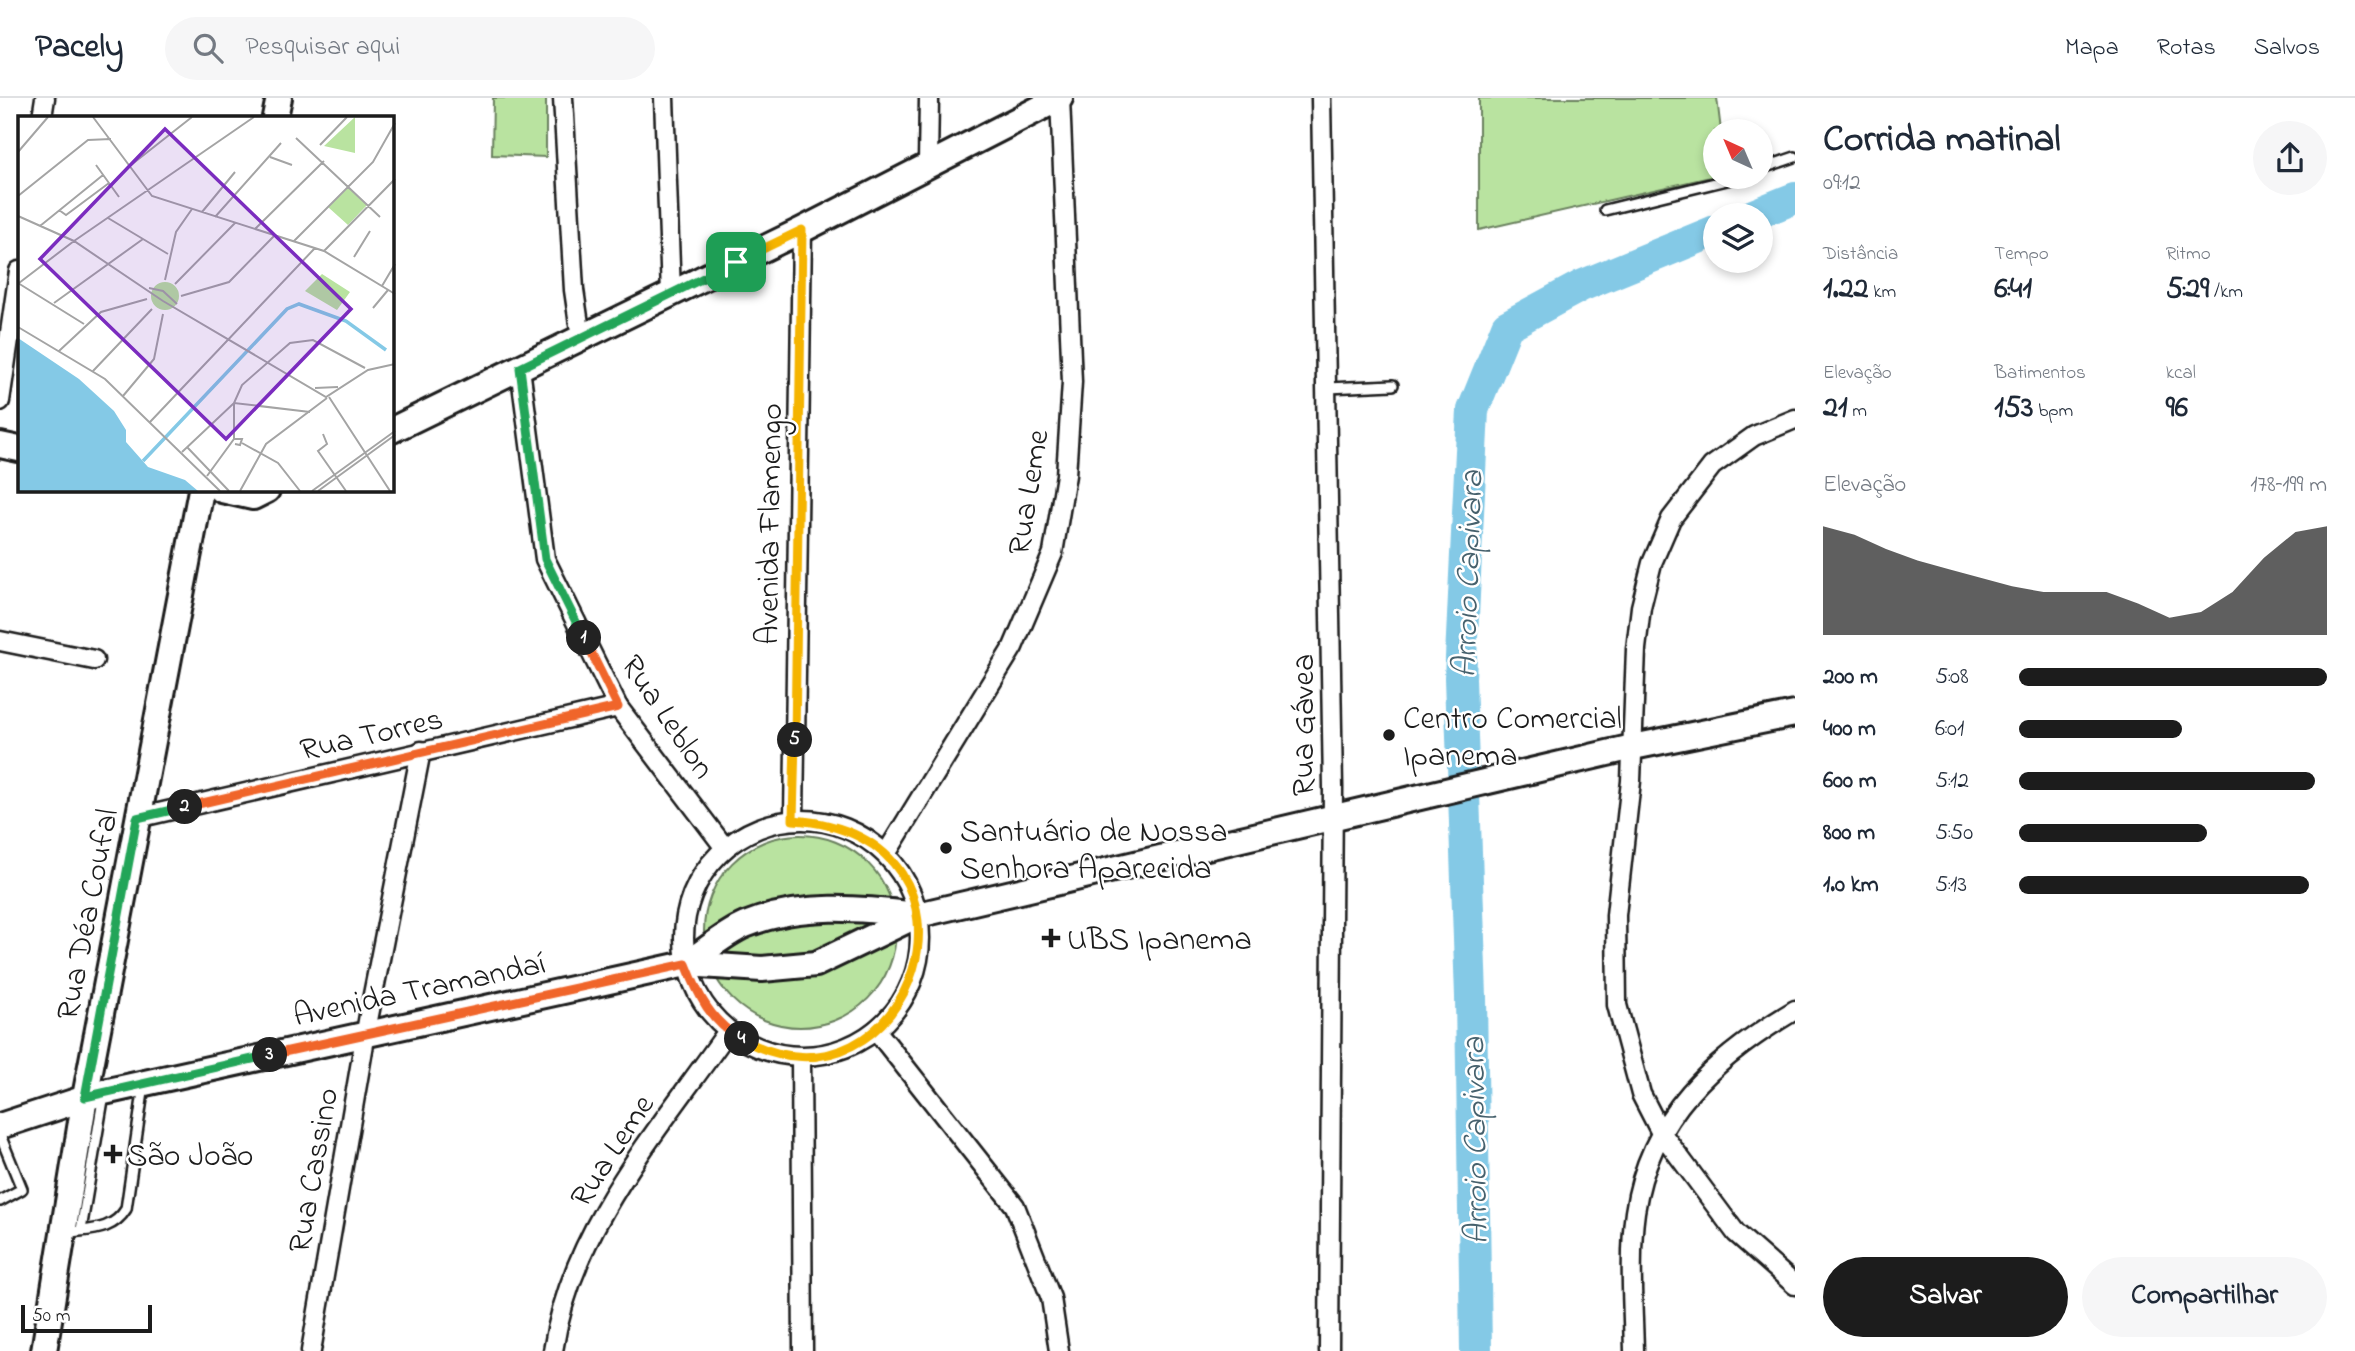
<!DOCTYPE html>
<html lang="pt">
<head>
<meta charset="utf-8">
<style>
  :root { --surface:#fff; --page:#f6f6f7; --text:#1f2937; --muted:#747a83; --line:#e0e1e3; --accent:#1c1c1c }
  body { margin:0; font-family:"Indie Flower",sans-serif; background:var(--page); color:var(--text); height:100vh; display:flex; flex-direction:column; font-size:26px; white-space:nowrap }
  * { box-sizing:border-box; margin:0 }
  p { font-size:23px; color:var(--muted) }
  .icon { flex:none; width:38px; height:38px; fill:none; stroke:currentColor; stroke-width:2; stroke-linecap:round; stroke-linejoin:round }
  .map { position:relative; flex:1; overflow:hidden }
  .panel { display:flex; flex-direction:column; background:var(--surface); width:560px }
  .panel>* { flex:none }
  .needle { width:46px; rotate:316deg }
  .buttons { position:absolute; left:1703px; top:21px; display:grid; gap:14px }
  .buttons a { display:grid; place-items:center; width:70px; height:70px; border-radius:50%; background:var(--surface); box-shadow:0 4px 10px #0003; font-size:35px }
  .scale { position:absolute; left:21px; bottom:18px; width:131px; box-sizing:border-box; padding-left:7px; border:4px solid #1c1c1c; border-top:0; font-size:19px; line-height:24px; white-space:nowrap; color:#1c1c1c; -webkit-text-stroke:5px #fff; paint-order:stroke }
  .pin { position:absolute; display:grid; place-items:center; width:60px; height:60px; color:#fff; margin:-30px; border-radius:14px; box-shadow:0 4px 10px #0006 }
  .km { position:absolute; width:35px; height:35px; margin:-18px; border-radius:50%; background:#222; color:#fff; font-size:19px; line-height:35px; text-align:center }
  .round { display:grid; place-items:center; flex:none; width:74px; height:74px; border-radius:37px; background:var(--page) }
  .overview { display:flex; align-items:center; justify-content:space-between; height:119px; padding:0 28px }
  h1 { font-size:38px; font-weight:700; line-height:52px }
  .stats { display:grid; grid-template-columns:repeat(3,1fr); gap:10px; height:119px; padding:7px 28px }
  .stats div { display:grid; align-content:center }
  .stats b { font-size:30px; font-weight:700 }
  .stats small { font-size:19px; font-weight:400 }
  .stats p { font-size:19px }
  .chart { height:196px; padding:14px 28px }
  .chart p { display:flex; justify-content:space-between }
  .chart svg { width:100%; height:126px; margin-top:7px; fill:var(--accent); opacity:.7 }
  .action { display:flex; gap:14px; margin-top:auto; padding:14px 28px }
  .action a { flex:1; height:80px; border-radius:42px; background:var(--accent); color:#fff; font-size:28px; font-weight:700; line-height:80px; text-align:center }
  .action a+a { background:var(--page); color:var(--text) }
  ul { padding:0 28px; list-style:none; font-size:23px }
  li { display:grid; grid-template-columns:112px 84px 1fr; align-items:center; height:52px }
  li i { height:18px; border-radius:9px; background:var(--accent) }
  header { display:flex; align-items:center; gap:42px; box-sizing:border-box; height:98px; padding:0 35px; background:var(--surface); border-bottom:2px solid var(--line) }
  header strong { font-size:33px }
  nav { display:flex; gap:38px; margin-inline-start:auto; font-size:24px }
  .search { width:490px; height:63px; background:var(--page); display:flex; align-items:center; gap:18px; box-sizing:border-box; padding:0 24px; border-radius:38px; color:var(--muted); font-size:26px }
  main { display:flex; flex:1; min-height:0 }
  .map>svg:first-child { display:block }
  .green { fill:#b9e3a0; stroke:#6a805e; stroke-width:2 }
  .lines { fill:none; stroke-linecap:round; stroke-linejoin:round }
  .river { stroke:#84c9e6; stroke-width:32 }
  .lane-casing { stroke:#1c1c1c; stroke-width:14 }
  .street-casing { stroke:#1c1c1c; stroke-width:23 }
  .secondary-casing { stroke:#1c1c1c; stroke-width:30 }
  .lane { stroke:#fff; stroke-width:9 }
  .street { stroke:#fff; stroke-width:18 }
  .secondary { stroke:#fff; stroke-width:24 }
  .split-1-casing { stroke:#fff; stroke-width:14 }
  .split-2-casing { stroke:#fff; stroke-width:14 }
  .split-3-casing { stroke:#fff; stroke-width:14 }
  .split-4-casing { stroke:#fff; stroke-width:14 }
  .split-5-casing { stroke:#fff; stroke-width:14 }
  .split-6-casing { stroke:#fff; stroke-width:14 }
  .split-1 { stroke:#22a559; stroke-width:9 }
  .split-2 { stroke:#f0652b; stroke-width:9 }
  .split-3 { stroke:#22a559; stroke-width:9 }
  .split-4 { stroke:#f0652b; stroke-width:9 }
  .split-5 { stroke:#f5b400; stroke-width:9 }
  .split-6 { stroke:#f5b400; stroke-width:9 }
  .poi-dot { fill:#1c1c1c; stroke:#fff; stroke-width:2.5 }
  .labels { text-anchor:middle; stroke-width:5; stroke-linejoin:round; paint-order:stroke }
  .street-label { font-size:32px; fill:#1c1c1c; stroke:#fff }
  .poi-label { font-size:32px; fill:#1c1c1c; stroke:#fff; text-anchor:start }
  .water-label { font-size:33px; font-style:italic; fill:#46616d; stroke:#fff }
  .inset-river { fill:none; stroke:#84c9e6; stroke-width:3.5 }
  .inset-road { fill:none; stroke:#a4a4a4; stroke-width:2 }
  .view { fill:#7b2cbf; fill-opacity:0.15; stroke:#7b2cbf; stroke-width:3.5 }
  .inset-edge { fill:none; stroke:#1c1c1c; stroke-width:3.5 }
</style>
</head>
<body>
<header>
<strong>Pacely</strong>
<div class="search"><svg class="icon" aria-label="search" viewBox="0 0 24 24"><circle cx="10" cy="10" r="6"/><path d="M15 15l6 6"/></svg>Pesquisar aqui</div>
<nav><a>Mapa</a><a>Rotas</a><a>Salvos</a></nav>
</header>
<main>
<div class="map">
<svg width="1795" height="1253" viewBox="0 0 1795 1253">
  <rect width="100%" height="100%" fill="#fff"/>
  <filter id="ink" filterUnits="userSpaceOnUse"><feTurbulence type="fractalNoise" baseFrequency=".0143" numOctaves="2"/><feDisplacementMap in="SourceGraphic" scale="14" xChannelSelector="R" yChannelSelector="G"/><feConvolveMatrix kernelMatrix="1 2 1 2 8 2 1 2 1" color-interpolation-filters="sRGB"/></filter>
  <g filter="url(#ink)">
    <g class="green">
      <polygon points="493,0 546,0 546,59 492,57"/>
      <polygon points="1479,0 1717,0 1721,33 1715,33 1715,78 1479,132"/>
      <circle cx="800" cy="833" r="96"/>
    </g>
    <g class="lines">
      <g class="river">
        <polyline points="1753,117 1795,100"/>
        <polyline points="1476,1253 1471,899 1460,580 1473,312 1507,228 1581,188 1715,133"/>
      </g>
      <g class="lane-casing">
        <g id="lane">
          <polyline points="1760,71 1795,59"/>
          <polyline points="1605,112 1739,79"/>
          <polyline points="1328,290 1393,287"/>
          <polyline points="0,1037 22,1091 0,1103"/>
          <polyline points="81,1132 104,996"/>
          <path d="M65 1135C89 1131 112 1134 126 1111L144 987"/>
        </g>
      </g>
      <g class="street-casing">
        <g id="street">
          <polyline points="563,0 574,192 581,240"/>
          <polyline points="664,0 671,196"/>
          <polyline points="1321,0 1333,689 1329,1253"/>
          <polyline points="42,19 45,0"/>
          <polyline points="928,65 929,0"/>
          <polyline points="520,270 545,461 618,609 725,750"/>
          <polyline points="0,303 19,173"/>
          <polyline points="1795,321 1754,338 1712,368 1671,421 1652,465 1641,509 1636,551 1631,683 1616,817 1617,907 1641,996 1660,1033 1736,1135 1795,1187"/>
          <polyline points="0,543 94,562"/>
          <polyline points="137,720 618,609"/>
          <polyline points="794,722 802,132"/>
          <circle cx="802" cy="840" r="118"/>
          <polyline points="886,756 1013,549 1053,455 1066,377 1072,284 1060,0"/>
          <polyline points="876,932 1015,1108 1051,1200 1059,1253"/>
          <polyline points="801,959 803,1253"/>
          <polyline points="311,1253 369,917 421,653"/>
          <path d="M553 1253C571 1130 659 1032 728 933"/>
          <path d="M1634 1253C1633 1209 1629 1157 1635 1114 1649 1017 1715 960 1795 912"/>
        </g>
      </g>
      <g class="secondary-casing">
        <g id="secondary">
          <polyline points="275,19 279,0"/>
          <polyline points="392,332 802,132 1060,0"/>
          <polyline points="0,347 19,351"/>
          <polyline points="222,392 253,399 267,392"/>
          <path d="M686 866C704 854 724 836 745 827 801 804 860 810 918 817"/>
          <polyline points="0,1028 104,994 686,866 762,871 816,866 918,817 1633,649 1795,616"/>
          <polyline points="44,1253 85,999 201,392"/>
        </g>
      </g>
      <use href="#lane" class="lane"/>
      <use href="#street" class="street"/>
      <use href="#secondary" class="secondary"/>
    </g>
  </g>
  <g class="lines" filter="url(#ink)">
    <g class="split-1-casing">
      <polyline id="split-1" points="584,540 545,461 520,270 736,164"/>
    </g>
    <g class="split-2-casing">
      <polyline id="split-2" points="185,709 618,609 584,540"/>
    </g>
    <g class="split-3-casing">
      <polyline id="split-3" points="185,709 137,720 85,999 270,957"/>
    </g>
    <g class="split-4-casing">
      <path id="split-4" d="M270 957 686 866C698 897 711 925 742 941"/>
    </g>
    <g class="split-5-casing">
      <path id="split-5" d="M742 941C910 1033 1013 737 793 722L795 642"/>
    </g>
    <g class="split-6-casing">
      <polyline id="split-6" points="736,164 802,132 795,642"/>
    </g>
    <use href="#split-1" class="split-1"/>
    <use href="#split-2" class="split-2"/>
    <use href="#split-3" class="split-3"/>
    <use href="#split-4" class="split-4"/>
    <use href="#split-5" class="split-5"/>
    <use href="#split-6" class="split-6"/>
  </g>
  <g class="poi-dot">
    <circle cx="1389" cy="637" r="7"/>
    <circle cx="946" cy="750" r="7"/>
    <path d="M1047.5 829.5h7v7h7v7h-7v7h-7v-7h-7v-7h7z"/>
    <path d="M109.5 1045.5h7v7h7v7h-7v7h-7v-7h-7v-7h7z"/>
  </g>
  <g class="labels">
    <g class="street-label">
      <text transform="translate(1027 394) rotate(-81)" y="11">Rua Leme</text>
      <text transform="translate(768 426) rotate(-89)" y="11">Avenida Flamengo</text>
      <text transform="translate(669 618) rotate(56)" y="11">Rua Leblon</text>
      <text transform="translate(1302 627) rotate(-90)" y="11">Rua Gávea</text>
      <text transform="translate(371 635) rotate(-13)" y="11">Rua Torres</text>
      <text transform="translate(86 816) rotate(-79)" y="11">Rua Déa Coufal</text>
      <text transform="translate(419 890) rotate(-12)" y="11">Avenida Tramandaí</text>
      <text transform="translate(611 1052) rotate(-57)" y="11">Rua Leme</text>
      <text transform="translate(312 1072) rotate(-80)" y="11">Rua Cassino</text>
    </g>
    <g class="poi-label">
      <text x="1403" y="630">Centro Comercial<tspan x="1403" dy="37">Ipanema</tspan></text>
      <text x="960" y="743">Santuário de Nossa<tspan x="960" dy="37">Senhora Aparecida</tspan></text>
      <text x="1067" y="851">UBS Ipanema</text>
      <text x="127" y="1067">São João</text>
    </g>
    <g class="water-label">
      <text transform="translate(1466 476) rotate(-88)" y="12">Arroio Capivara</text>
      <text transform="translate(1473 1043) rotate(-91)" y="12">Arroio Capivara</text>
    </g>
  </g>
  <g transform="translate(18 18)">
    <rect width="376" height="376" fill="#fff"/>
    <path d="M337 1V37L306 30ZM331 71 349 89 330 109 310 91ZM304 158 332 176 319 194 287 175ZM133 180a14 14 0 1 1 28 0a14 14 0 1 1-28 0Z" fill="#b9e3a0"/>
    <path d="M0 222 61 263 96 295 108 314V326L130 351 167 364 180 375H0Z" fill="#84c9e6"/>
    <path class="inset-river" d="M125 345 269 193 281 188 328 205 368 234"/>
    <path class="inset-road" d="M75 1 134 80 306 135 377 178M278 22 362 101M302 29 329 1M0 36 30 1M252 41 274 49M78 49 101 81M113 49 174 1M0 80 70 24 93 23M41 94 48 99 91 67M184 96 217 56M0 100 56 125 145 185 308 281 350 254 377 248M197 101 263 27M90 102 150 138M22 110 85 59M237 113 306 45M56 125 236 1M276 125 355 46 377 7M306 135 377 63M336 141 352 115M147 164 158 116 174 93M0 167 66 208M1 167 56 125M157 168 217 107M364 170 377 148M131 172 145 175 159 188M163 180 211 166 257 119M36 187 125 123M355 192 370 174M0 211 87 263 202 375M41 235 83 196 129 183M75 255 134 193M297 272 320 271M105 280 136 243 145 198M311 281 372 375M132 306 297 132M305 318 309 328 300 335 328 375M216 323V287L224 269 272 227 295 224 347 252M224 327 260 347 282 375M169 331 211 375M164 336 216 287 292 296M189 360 216 323H224L222 329 217 328M222 375 248 328 309 282M294 375 377 315M300 375 377 319"/>
    <path class="view" d="M147 13 333 193 208 323 22 143Z"/>
    <rect width="376" height="376" class="inset-edge"/>
  </g>
</svg>
<div class="buttons">
<a><svg class="needle" viewBox="-14 -14 28 28"><path d="M0-13l5 13h-10z" fill="#e53935"/><path d="M0 13l5-13h-10z" fill="#747a83"/></svg></a>
<a><svg class="icon" aria-label="layers" viewBox="0 0 24 24"><path d="M12 4l9 5-9 5-9-5zM3 14l9 5 9-5"/></svg></a>
</div>
<div class="scale">50 m</div>
<div class="pin" style="left:736px;top:164px;background:#1e9e55"><svg class="icon" aria-label="arrive" viewBox="0 0 24 24"><path d="M6 21V4h12l-3 4 3 4H6"/></svg></div>
<b class="km" style="left:584px;top:540px">1</b>
<b class="km" style="left:185px;top:709px">2</b>
<b class="km" style="left:270px;top:957px">3</b>
<b class="km" style="left:742px;top:941px">4</b>
<b class="km" style="left:795px;top:642px">5</b>
</div>
<section class="panel">
<div class="overview"><div><h1>Corrida matinal</h1><p>09:12</p></div><a class="round"><svg class="icon" aria-label="share" viewBox="0 0 24 24"><path d="M12 15V3M7 8l5-5 5 5M5 13v7h14v-7"/></svg></a></div>
<div class="stats">
<div><p>Distância</p><b>1.22<small> km</small></b></div>
<div><p>Tempo</p><b>6:41</b></div>
<div><p>Ritmo</p><b>5:29<small> /km</small></b></div>
</div>
<div class="stats">
<div><p>Elevação</p><b>21<small> m</small></b></div>
<div><p>Batimentos</p><b>153<small> bpm</small></b></div>
<div><p>kcal</p><b>96</b></div>
</div>
<div class="chart"><p><span>Elevação</span>178–199 m</p>
<svg viewBox="0 0 160 44" preserveAspectRatio="none"><path d="M0 44V6L10 9L20 14L30 18L40 21L50 24L60 27L70 29L80 29L90 29L100 33L110 38L120 36L130 29L140 17L150 8L160 6V44z"/></svg>
</div>
<ul>
<li><b>200 m</b>5:08<i style="width:100%"></i></li>
<li><b>400 m</b>6:01<i style="width:53%"></i></li>
<li><b>600 m</b>5:12<i style="width:96%"></i></li>
<li><b>800 m</b>5:50<i style="width:61%"></i></li>
<li><b>1.0 km</b>5:13<i style="width:94%"></i></li>
</ul>
<div class="action"><a>Salvar</a><a>Compartilhar</a></div>
</section>
</main>
</body>
</html>
